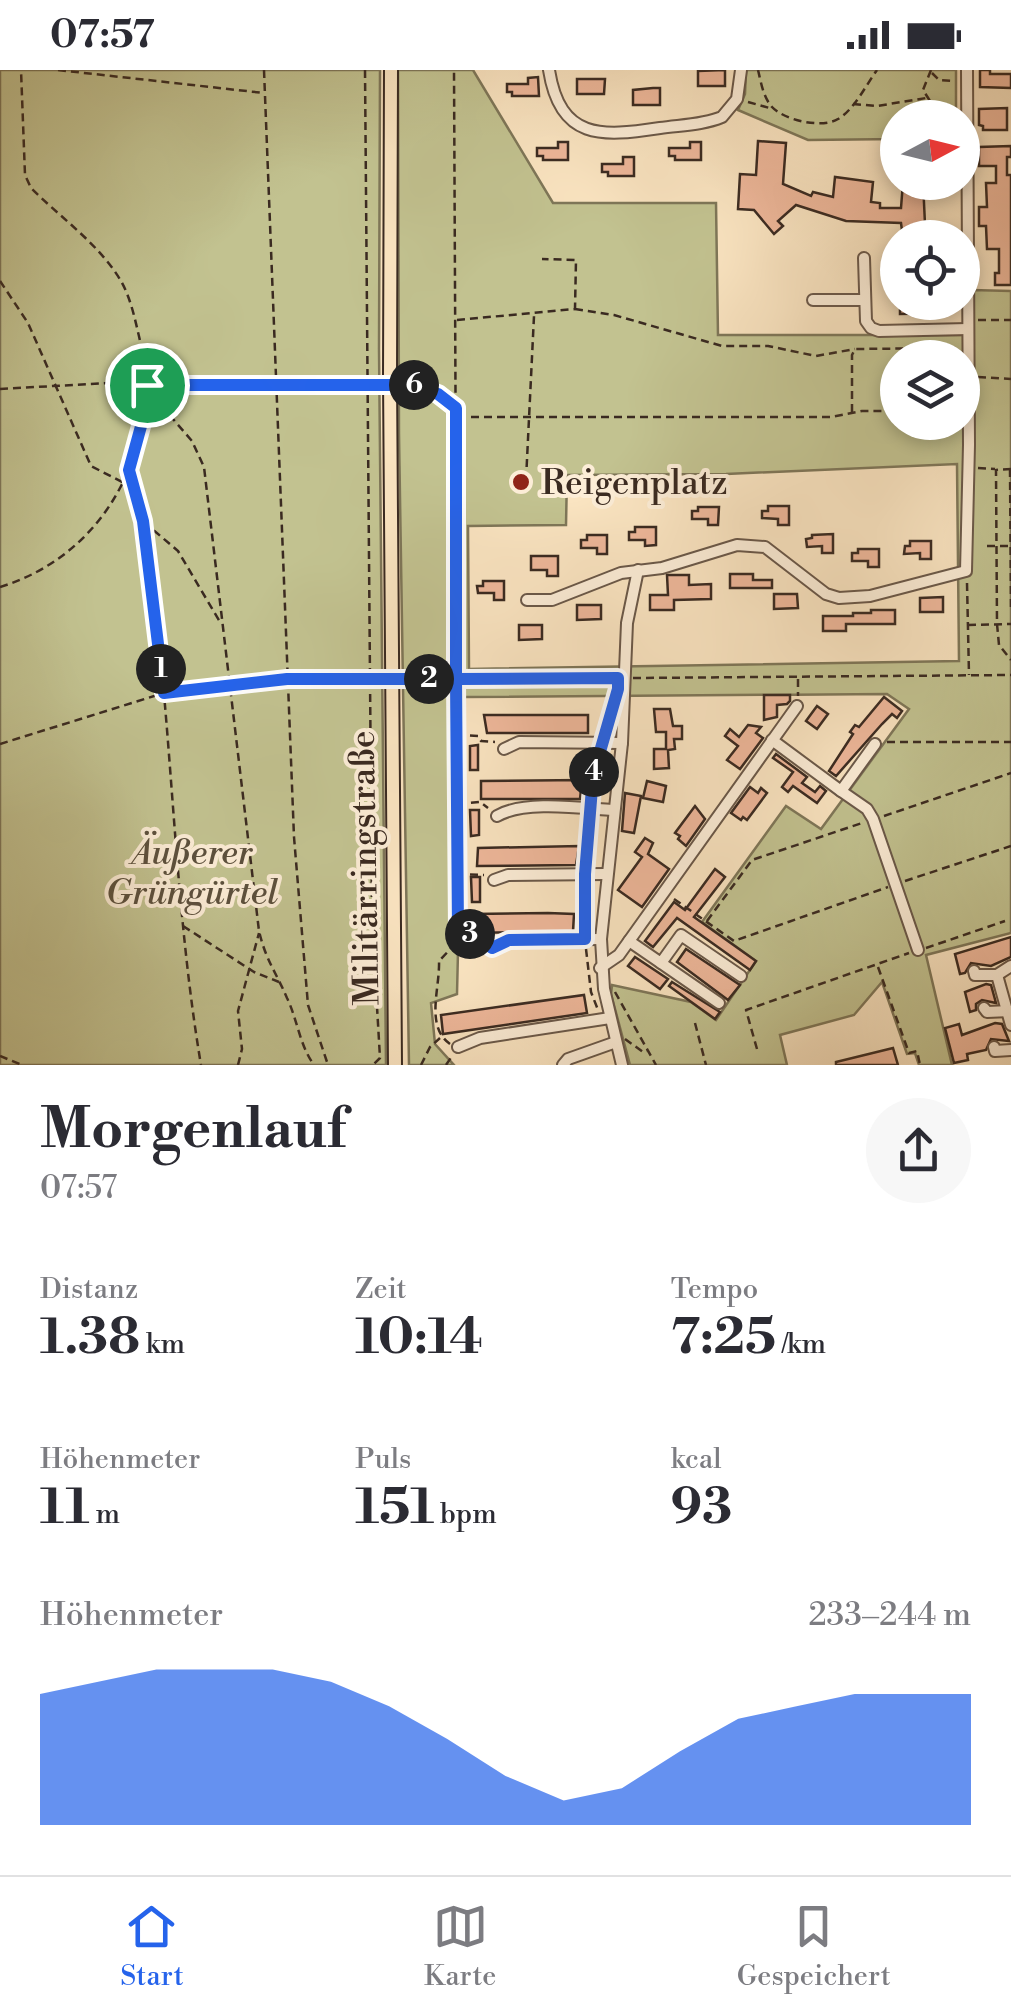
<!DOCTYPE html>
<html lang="de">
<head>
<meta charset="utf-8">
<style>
  :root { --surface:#fff; --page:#f7f7f7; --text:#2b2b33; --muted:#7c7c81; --line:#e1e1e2; --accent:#2563eb }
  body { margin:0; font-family:"Libre Bodoni",serif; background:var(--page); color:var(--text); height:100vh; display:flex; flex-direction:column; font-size:38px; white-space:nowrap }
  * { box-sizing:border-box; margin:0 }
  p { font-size:32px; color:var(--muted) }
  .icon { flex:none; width:55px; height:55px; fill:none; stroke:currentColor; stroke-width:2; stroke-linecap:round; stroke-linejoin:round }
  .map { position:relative; height:995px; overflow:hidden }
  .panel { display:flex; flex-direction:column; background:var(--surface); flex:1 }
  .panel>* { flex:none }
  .needle { width:65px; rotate:83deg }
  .fabs { position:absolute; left:880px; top:30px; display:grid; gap:20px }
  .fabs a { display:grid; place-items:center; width:100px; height:100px; border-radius:50%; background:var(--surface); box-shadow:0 5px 15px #0003; font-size:50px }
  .pin { position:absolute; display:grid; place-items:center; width:85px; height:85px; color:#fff; margin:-42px; border:5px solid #fff; border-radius:50%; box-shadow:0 2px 10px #0007 }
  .km { position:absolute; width:50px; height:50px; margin:-25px; border-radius:50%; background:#222; color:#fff; font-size:28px; line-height:50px; text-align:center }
  .round { display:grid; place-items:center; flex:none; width:105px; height:105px; border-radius:52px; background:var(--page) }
  .summary { display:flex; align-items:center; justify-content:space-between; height:170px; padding:0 40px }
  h1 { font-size:55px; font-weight:700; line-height:75px }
  .stats { display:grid; grid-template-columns:repeat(3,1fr); gap:15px; height:170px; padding:10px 40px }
  .stats div { display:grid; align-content:center }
  .stats b { font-size:50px; font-weight:700 }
  .stats small { font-size:28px; font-weight:400 }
  .stats p { font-size:28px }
  .chart { height:280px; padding:20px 40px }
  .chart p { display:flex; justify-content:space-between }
  .chart svg { width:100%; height:180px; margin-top:10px; fill:var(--accent); opacity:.7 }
  .status { display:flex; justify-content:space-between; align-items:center; height:70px; padding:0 50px; background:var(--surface); direction:ltr }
  .status svg { height:28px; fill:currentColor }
  .menu { display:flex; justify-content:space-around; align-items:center; height:140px; border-top:2px solid var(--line); background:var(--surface); font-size:28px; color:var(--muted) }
  .menu a { display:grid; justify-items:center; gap:5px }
  .menu .on { color:var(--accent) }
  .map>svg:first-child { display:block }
  .green { fill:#c2c290; stroke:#7e7658; stroke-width:2.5; fill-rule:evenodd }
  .building { fill:#eeb79a; stroke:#3a2a21; stroke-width:2.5 }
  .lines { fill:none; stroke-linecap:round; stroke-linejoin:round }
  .minor-casing { stroke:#6a5849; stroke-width:14 }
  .major-casing { stroke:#3a2a21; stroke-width:16 }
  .path { stroke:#3a2a21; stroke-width:2.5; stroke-dasharray:8 5; stroke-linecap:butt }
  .minor { stroke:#fcedd7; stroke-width:10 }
  .major { stroke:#fae4c1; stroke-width:12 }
  .route-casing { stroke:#fff; stroke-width:20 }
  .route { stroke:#2563eb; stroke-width:12 }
  .poi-dot { fill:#8f2418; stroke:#fcedd7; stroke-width:4 }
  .labels { text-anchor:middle; stroke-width:8; stroke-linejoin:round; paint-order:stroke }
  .poi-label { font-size:35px; fill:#3a2a21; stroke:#fcedd7; text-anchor:start }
  .park-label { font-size:35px; font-style:italic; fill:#5c503d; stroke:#fcedd7 }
  .street-label { font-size:35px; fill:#3a2a21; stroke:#fcedd7 }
</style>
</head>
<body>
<div class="status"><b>07:57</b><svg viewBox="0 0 49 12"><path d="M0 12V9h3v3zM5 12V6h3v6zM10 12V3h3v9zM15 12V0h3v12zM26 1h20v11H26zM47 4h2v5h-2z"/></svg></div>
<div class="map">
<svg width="1011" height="995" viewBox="0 0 1011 995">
  <rect width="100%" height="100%" fill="#fae4c1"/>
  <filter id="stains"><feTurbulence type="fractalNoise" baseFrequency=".002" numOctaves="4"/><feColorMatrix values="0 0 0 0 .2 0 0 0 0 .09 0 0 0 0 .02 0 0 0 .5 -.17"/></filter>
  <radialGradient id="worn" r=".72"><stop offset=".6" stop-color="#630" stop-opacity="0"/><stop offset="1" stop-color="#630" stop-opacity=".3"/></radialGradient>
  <g class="green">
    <polygon points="0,0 380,0 379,279 386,995 0,995"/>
    <path d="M398 0H473L553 133H716L718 265H972V220L1011 221V863L926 885 952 995H919L915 983 907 984 882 912 854 945 780 965 787 995H630L611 924 612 915 691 932 716 950 756 891 702 852 786 736 821 759 909 639 887 624 464 627 457 924 431 933 435 974 454 995H409L399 364ZM898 288H962V352H898ZM957 394 959 591 469 599 468 456 566 455 567 405 726 404Z"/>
    <polygon points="746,0 956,0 956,47 898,48 897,69 808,70 738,40 745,24"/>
  </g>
  <g class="building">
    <polygon points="725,0 725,16 698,16 698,1"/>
    <polygon points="980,0 990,0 990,4 1011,4 1011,18 980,17"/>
    <polygon points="538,7 539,26 512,26 512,22 507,22 507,14 528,14 528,8"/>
    <polygon points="577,9 605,9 604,24 577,24"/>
    <polygon points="653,18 660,18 660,35 633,35 633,20"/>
    <polygon points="1007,38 1007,60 983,60 983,56 979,55 979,39"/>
    <polygon points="758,71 786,73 783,114 811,126 813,122 833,127 835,107 873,112 871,132 880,133 880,138 901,138 903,112 923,112 925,154 918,154 918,168 903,168 901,153 846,151 796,135 778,151 783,156 774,164 754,140 738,139 740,104 756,105"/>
    <polygon points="558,72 568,72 568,90 543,90 543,86 537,86 537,78 558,78"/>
    <polygon points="690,72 701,72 701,90 675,90 675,86 669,86 669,78 690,78"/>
    <polygon points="1011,76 1011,87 1007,87 1007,105 1011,105 1011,215 995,215 995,203 999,203 999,179 987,179 986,156 979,156 979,137 987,137 986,113 996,113 996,96 979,96 979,77"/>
    <polygon points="623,87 634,87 634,106 608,106 608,102 602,102 602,94 623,94"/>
    <polygon points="900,232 949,232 949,243 900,244"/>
    <polygon points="768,436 789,436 789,455 778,455 778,449 762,448 762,441 768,441"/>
    <polygon points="698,437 719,437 718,455 708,455 708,449 692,449 692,441 698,441"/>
    <polygon points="635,457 656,457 656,475 645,476 645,470 629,470 629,462 635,462"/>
    <polygon points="833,464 833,483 822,483 822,476 807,477 806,469 812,468 812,465"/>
    <polygon points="587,465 607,465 607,484 597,484 597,478 581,478 581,470 587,470"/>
    <polygon points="910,471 931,471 931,489 920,489 920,483 904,484 905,476 910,476"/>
    <polygon points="858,479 879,479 879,497 868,497 868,491 852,491 852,483 858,483"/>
    <polygon points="531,486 558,486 558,506 547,506 547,500 531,500"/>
    <polygon points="730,504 753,504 753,510 772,510 772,518 730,518"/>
    <polygon points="667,505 689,505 689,515 711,514 711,529 674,530 674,540 650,540 650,525 668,525"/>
    <polygon points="483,511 504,511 504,530 494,530 494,523 478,523 477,516 483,516"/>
    <polygon points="774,524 797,524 798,538 774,539"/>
    <polygon points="943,527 943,542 920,542 920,528"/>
    <polygon points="577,535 601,535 601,549 577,550"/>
    <polygon points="871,540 895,540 895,554 846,554 846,561 823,561 823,546 853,546 853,543 871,543"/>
    <polygon points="519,555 542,555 542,569 519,570"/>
    <polygon points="764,625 790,625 790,631 787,634 777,635 777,647 764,650"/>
    <polygon points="884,627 902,641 897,648 892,644 882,654 836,706 829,701 853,664 850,662 855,655 859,657"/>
    <polygon points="817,636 828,644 817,659 806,651"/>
    <polygon points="654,639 670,639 673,656 682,656 682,669 674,669 675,679 668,680 669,698 654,699 654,679 666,679 666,662 656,662"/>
    <polygon points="484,645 588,645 588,663 487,663"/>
    <polygon points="748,655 761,657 756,663 763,668 740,699 727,690 738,676 725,666 730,659 739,667"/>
    <polygon points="478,675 478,700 470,700 470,676"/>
    <polygon points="776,684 807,707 802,713 815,722 820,716 826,721 817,733 793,716 788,722 782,717 793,702 773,688"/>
    <polygon points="582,710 580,729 481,729 481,711"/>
    <polygon points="647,711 666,716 663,732 643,728"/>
    <polygon points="750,717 758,723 761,718 767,723 747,750 743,747 741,750 731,743"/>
    <polygon points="625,723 641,726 634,763 622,761"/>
    <polygon points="695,736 705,749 686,776 678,769 680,766 675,763"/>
    <polygon points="470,740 479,740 479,765 471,766"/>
    <polygon points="645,768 653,773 648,784 669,799 642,837 618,820 642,787 635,782"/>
    <polygon points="579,776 576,795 477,796 478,778"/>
    <polygon points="715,799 725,807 694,847 756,891 750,900 677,848 653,877 645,871 674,832 685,840"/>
    <polygon points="471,807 480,807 480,832 472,832"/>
    <polygon points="548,843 574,844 573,861 473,863 473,844"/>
    <polygon points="1011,867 1011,887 991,896 971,893 965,903 960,904 955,884"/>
    <polygon points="686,879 740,915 728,930 677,892"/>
    <polygon points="635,887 668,909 660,919 628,896"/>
    <polygon points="672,912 720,942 715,949 669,916"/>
    <polygon points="986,914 991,915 996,933 982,930 976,934 976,940 970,942 965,922"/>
    <polygon points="584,925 587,943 443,964 441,945"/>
    <polygon points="995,953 1002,954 1009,971 991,969 986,980 967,984 968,990 954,993 945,958 959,954 962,965"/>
    <polygon points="893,978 898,995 836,995 836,992"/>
  </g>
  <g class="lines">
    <g class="minor-casing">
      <g id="minor">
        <path d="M549 0C560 70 601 67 660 58 680 55 703 55 722 47L737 29 741 0"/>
        <polyline points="864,188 866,251 871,258 879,261 968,259"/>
        <polyline points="813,230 865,230"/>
        <polyline points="527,530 552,530 621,503 662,498 737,475 765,477 826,524 839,528 870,526 966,501 969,375 967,0"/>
        <polyline points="772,670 841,721 875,674"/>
        <polyline points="504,679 519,672 622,673"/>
        <polyline points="841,721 867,739 873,749 918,880"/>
        <path d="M497 746C524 730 581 738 612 740"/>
        <polyline points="494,810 508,805 605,804"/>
        <polyline points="629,871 661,893 681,865 741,906"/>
        <polyline points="492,878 509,870 601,869"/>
        <polyline points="661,893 719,933"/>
        <polyline points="600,898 619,885 797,636"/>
        <polyline points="974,901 975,905 997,905 1011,896"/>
        <polyline points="997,905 1011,955"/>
        <polyline points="984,938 987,942 1010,941"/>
        <polyline points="458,977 480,968 610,948"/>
        <polyline points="994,977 995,981 1011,980"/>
        <polyline points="563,995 568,989 616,972"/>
        <polyline points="622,995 604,919 601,869 622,673 627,553 638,500"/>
      </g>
    </g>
    <g class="major-casing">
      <polyline id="major" points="391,0 390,308 395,995"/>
    </g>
    <g class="path">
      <polyline points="58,0 264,23"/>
      <polyline points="264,0 294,767 308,935 328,995"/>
      <polyline points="365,0 372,851 380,988 373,995"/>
      <path d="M758 0C761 12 763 27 772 37 784 50 822 59 838 49 854 40 866 15 877 0"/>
      <polyline points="931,0 923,20 941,48"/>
      <polyline points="932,3 939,10 955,11"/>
      <polyline points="748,32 773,39"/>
      <polyline points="853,34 877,36 926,28"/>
      <polyline points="0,211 28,253 91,396 124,413"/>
      <polyline points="575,239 614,245 722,276 768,276 816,286 855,279"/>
      <polyline points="457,250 575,239 576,190 542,189"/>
      <polyline points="978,250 1011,250"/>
      <polyline points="978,307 1011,309"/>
      <path d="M399 314C421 315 437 323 455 337"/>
      <polyline points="149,315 381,314"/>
      <path d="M0 319 108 313 147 319 192 371 204 397 259 861C266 891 276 902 287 928 298 951 299 974 314 995"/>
      <polyline points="852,342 852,285 855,279 957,278"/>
      <polyline points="458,347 831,347 862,341 898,341"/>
      <polyline points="978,398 995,399"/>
      <polyline points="1010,399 1011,542"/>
      <polyline points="1011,399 996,400 997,554 999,575 1011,590"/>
      <path d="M129 401C134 426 143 450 147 476 173 648 172 823 201 995"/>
      <polyline points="526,410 534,246"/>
      <polyline points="144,452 178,481 220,552"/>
      <polyline points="987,476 1010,476"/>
      <polyline points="967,513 969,605"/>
      <path d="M0 517C109 484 165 371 138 262 134 245 130 227 121 211 99 174 61 148 31 118L25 105 21 0"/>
      <polyline points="968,555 1011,554"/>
      <polyline points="633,608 1011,605"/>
      <polyline points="798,609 798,626"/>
      <polyline points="403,610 615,608"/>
      <polyline points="604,663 613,633"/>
      <polyline points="457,665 478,666 481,671 495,672"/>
      <polyline points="887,672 1011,672"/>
      <polyline points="0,674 164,623 287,609 380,610"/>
      <polyline points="590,727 599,681"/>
      <polyline points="458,734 480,732 488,738"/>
      <polyline points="884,746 1011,703"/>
      <polyline points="585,796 588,750"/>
      <polyline points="457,804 484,805"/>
      <polyline points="905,811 1011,776"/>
      <polyline points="585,814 585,861"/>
      <polyline points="674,829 734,871 888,817"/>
      <polyline points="707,851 752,790 862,753"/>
      <polyline points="183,856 254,902 279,912"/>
      <polyline points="459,860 483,871"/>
      <polyline points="926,878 1005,851"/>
      <polyline points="586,879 591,922 598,940"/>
      <polyline points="878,897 909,983 917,981 920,995"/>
      <polyline points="615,922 656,995"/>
      <polyline points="695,953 706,995"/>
      <polyline points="625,969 643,982 647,981"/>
      <path d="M450 974C425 956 440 919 439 891L457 872 458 860 454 0"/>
      <polyline points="757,979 746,940 909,883"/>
      <polyline points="0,986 22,995"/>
      <polyline points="238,995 242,979 238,941 259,863"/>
      <polyline points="421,995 430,977 440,968"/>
      <polyline points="446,995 452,986"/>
    </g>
    <use href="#minor" class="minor"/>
    <use href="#major" class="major"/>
  </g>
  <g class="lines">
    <g class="route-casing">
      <polyline id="route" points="147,315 146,338 129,400 143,451 164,623 287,609 456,609 458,860 474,865 492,878 509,870 585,869 585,804 593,706 618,619 618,608 456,609 456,338 438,324 415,315 147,315"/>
    </g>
    <use href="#route" class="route"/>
  </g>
  <circle class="poi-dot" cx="521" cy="412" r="10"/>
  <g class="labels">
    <g class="poi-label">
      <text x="541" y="424">Reigenplatz</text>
    </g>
    <g class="park-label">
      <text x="192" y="794">Äußerer<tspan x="192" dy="40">Grüngürtel</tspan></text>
    </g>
    <g class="street-label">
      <text transform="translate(364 798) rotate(-91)" y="12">Militärringstraße</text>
    </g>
  </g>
  <rect width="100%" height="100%" filter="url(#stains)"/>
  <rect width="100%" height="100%" fill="url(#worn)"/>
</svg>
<div class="fabs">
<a><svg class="needle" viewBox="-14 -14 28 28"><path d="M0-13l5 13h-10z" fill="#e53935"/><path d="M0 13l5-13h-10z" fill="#7c7c81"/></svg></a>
<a><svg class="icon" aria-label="locate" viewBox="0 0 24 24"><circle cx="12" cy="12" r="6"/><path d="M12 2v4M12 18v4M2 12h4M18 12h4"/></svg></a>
<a><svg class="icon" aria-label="layers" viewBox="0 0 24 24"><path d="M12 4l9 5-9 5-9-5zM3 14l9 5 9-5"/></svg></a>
</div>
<div class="pin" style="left:147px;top:315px;background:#1e9e55"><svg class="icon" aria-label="arrive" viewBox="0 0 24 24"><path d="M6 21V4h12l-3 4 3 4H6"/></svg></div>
<b class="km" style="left:161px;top:599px">1</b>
<b class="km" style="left:429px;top:609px">2</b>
<b class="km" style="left:470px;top:864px">3</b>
<b class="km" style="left:594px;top:702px">4</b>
<b class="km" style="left:414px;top:315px">6</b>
</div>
<section class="panel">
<div class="summary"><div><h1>Morgenlauf</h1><p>07:57</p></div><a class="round"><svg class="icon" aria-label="share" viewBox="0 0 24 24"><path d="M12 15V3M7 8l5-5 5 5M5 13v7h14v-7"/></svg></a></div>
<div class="stats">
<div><p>Distanz</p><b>1.38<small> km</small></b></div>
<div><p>Zeit</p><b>10:14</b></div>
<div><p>Tempo</p><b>7:25<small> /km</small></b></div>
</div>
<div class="stats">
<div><p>Höhenmeter</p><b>11<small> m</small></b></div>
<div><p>Puls</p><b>151<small> bpm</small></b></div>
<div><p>kcal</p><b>93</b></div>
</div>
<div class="chart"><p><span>Höhenmeter</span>233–244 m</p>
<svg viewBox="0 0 160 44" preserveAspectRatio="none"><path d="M0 44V12L10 9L20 6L30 6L40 6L50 9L60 15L70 23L80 32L90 38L100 35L110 26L120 18L130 15L140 12L150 12L160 12V44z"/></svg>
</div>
</section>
<nav class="menu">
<a class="on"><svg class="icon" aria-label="home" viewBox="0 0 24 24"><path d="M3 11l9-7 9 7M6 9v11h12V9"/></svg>Start</a>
<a><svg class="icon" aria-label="map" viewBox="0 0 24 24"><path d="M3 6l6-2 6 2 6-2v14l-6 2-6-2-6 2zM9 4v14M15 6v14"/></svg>Karte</a>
<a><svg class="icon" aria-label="saved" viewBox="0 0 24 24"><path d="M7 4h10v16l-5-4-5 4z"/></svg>Gespeichert</a>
</nav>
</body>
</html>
